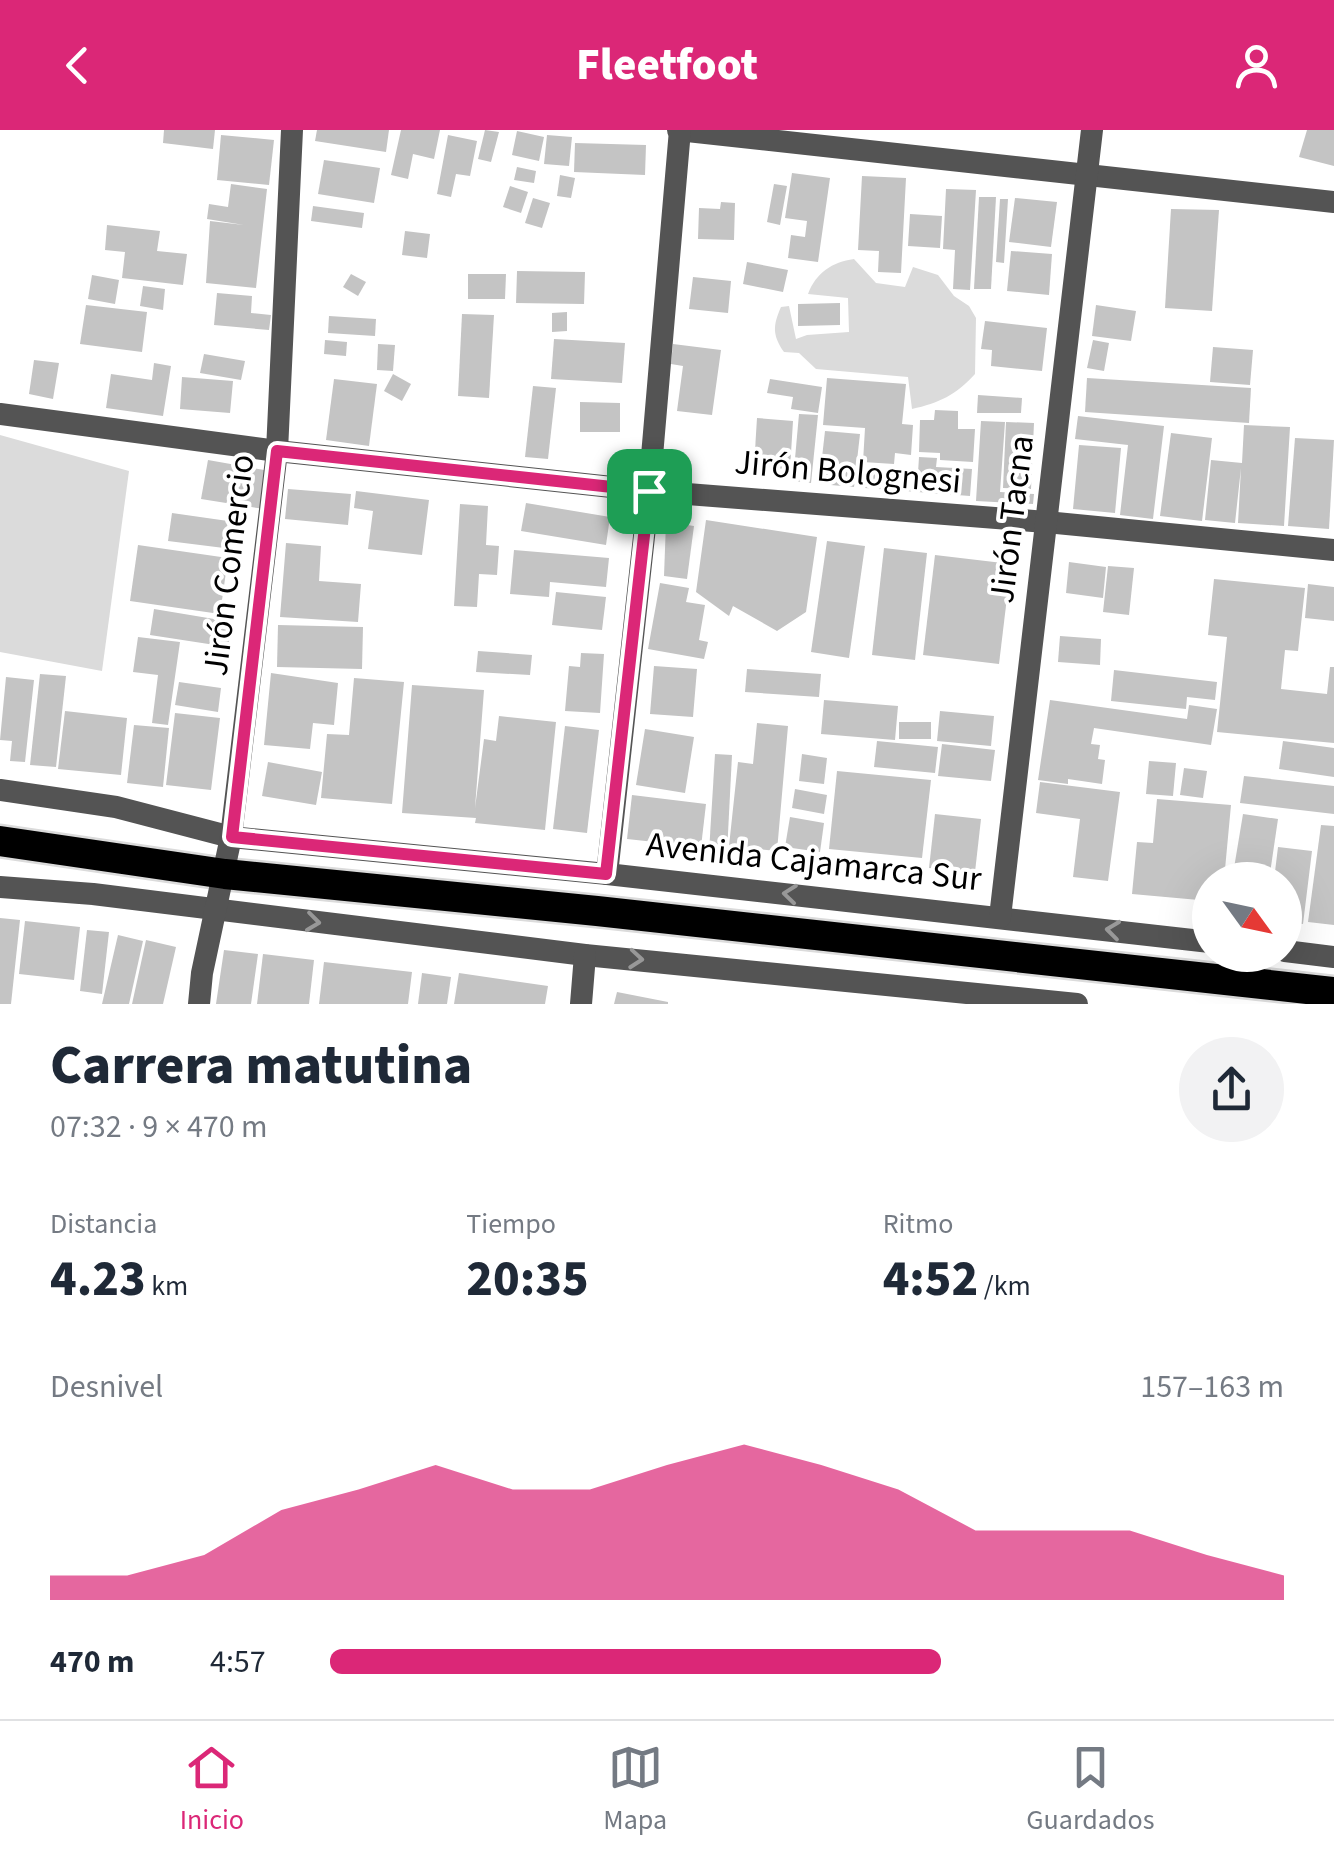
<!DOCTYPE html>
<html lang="es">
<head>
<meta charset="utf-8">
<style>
  :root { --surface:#fff; --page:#f2f2f3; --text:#1f2937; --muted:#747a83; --line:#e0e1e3; --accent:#db2777 }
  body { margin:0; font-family:"Source Sans 3",sans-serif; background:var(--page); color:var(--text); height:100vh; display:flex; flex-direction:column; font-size:38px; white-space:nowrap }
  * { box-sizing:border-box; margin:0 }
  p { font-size:32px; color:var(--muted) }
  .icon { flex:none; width:55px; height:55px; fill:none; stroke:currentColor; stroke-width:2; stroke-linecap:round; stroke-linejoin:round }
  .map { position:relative; height:874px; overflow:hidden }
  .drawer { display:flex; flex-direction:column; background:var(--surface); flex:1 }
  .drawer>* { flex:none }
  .needle { width:65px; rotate:123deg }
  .controls { position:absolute; left:1192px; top:732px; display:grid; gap:20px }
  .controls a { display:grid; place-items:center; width:110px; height:110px; border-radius:50%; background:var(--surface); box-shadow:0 10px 40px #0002; font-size:50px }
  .pin { position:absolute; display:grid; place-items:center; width:85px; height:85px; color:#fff; margin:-42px; border-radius:20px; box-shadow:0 5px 15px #0006 }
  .round { display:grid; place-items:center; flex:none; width:105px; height:105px; border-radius:52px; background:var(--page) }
  .summary { display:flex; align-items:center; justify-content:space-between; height:170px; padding:0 50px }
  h1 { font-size:55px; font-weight:800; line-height:75px }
  .stats { display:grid; grid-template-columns:repeat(3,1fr); gap:15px; height:170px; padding:10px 50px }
  .stats div { display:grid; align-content:center }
  .stats b { font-size:50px; font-weight:800 }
  .stats small { font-size:28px; font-weight:400 }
  .stats p { font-size:28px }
  .chart { height:280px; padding:20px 50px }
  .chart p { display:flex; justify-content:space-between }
  .chart svg { width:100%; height:180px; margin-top:10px; fill:var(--accent); opacity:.7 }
  ul { padding:0 50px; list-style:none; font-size:32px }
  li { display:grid; grid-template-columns:160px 120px 1fr; align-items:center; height:75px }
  li i { height:25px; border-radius:12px; background:var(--accent) }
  header { display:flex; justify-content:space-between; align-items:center; height:130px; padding:0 50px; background:var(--accent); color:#fff; font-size:45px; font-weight:800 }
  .tabs { display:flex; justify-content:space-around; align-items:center; height:140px; border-top:2px solid var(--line); background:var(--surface); font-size:28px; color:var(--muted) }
  .tabs a { display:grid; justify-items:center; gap:5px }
  .tabs .current { color:var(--accent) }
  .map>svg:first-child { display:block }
  .green { fill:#dbdbdb }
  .building { fill:#c4c4c4 }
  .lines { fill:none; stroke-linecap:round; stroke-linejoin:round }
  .highway-casing { stroke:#dbdbdb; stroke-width:35 }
  .minor { stroke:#545454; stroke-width:22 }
  .highway { stroke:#000; stroke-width:30 }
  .oneway { stroke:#989898 }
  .route-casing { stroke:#fff; stroke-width:20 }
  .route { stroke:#db2777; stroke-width:12 }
  .labels { text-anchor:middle; stroke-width:8; stroke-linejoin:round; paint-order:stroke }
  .street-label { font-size:35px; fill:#000; stroke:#fff }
</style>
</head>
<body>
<header><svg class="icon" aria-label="back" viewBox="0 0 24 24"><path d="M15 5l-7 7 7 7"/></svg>Fleetfoot<svg class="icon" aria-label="person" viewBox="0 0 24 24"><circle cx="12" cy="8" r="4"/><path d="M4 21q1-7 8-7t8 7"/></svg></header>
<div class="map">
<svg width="1334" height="874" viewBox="0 0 1334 874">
  <rect width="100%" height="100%" fill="#fff"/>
  <g class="green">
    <path d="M854 129 876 153 905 157 913 137 938 145 954 166 969 176 976 188 975 244C956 265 939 273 912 279L908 247 816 239 799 223 784 222C772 205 773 195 781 177L789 176 796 209 807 205 849 202 848 168 808 164C816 143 832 132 854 129Z"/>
    <polygon points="0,305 129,341 102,541 0,522"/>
  </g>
  <g class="building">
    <polygon points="164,0 215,0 213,19 163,13"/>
    <polygon points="317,0 389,0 386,22 315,11"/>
    <polygon points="401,0 440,0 434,29 413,24 408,49 391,45"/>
    <polygon points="485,0 499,2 491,32 478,29"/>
    <polygon points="1307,0 1334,0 1334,36 1299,27"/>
    <polygon points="517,1 544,7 539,31 512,25"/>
    <polygon points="221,5 274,10 269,55 217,50"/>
    <polygon points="448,5 477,11 470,46 456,44 451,67 437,64"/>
    <polygon points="547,5 572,7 569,36 544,34"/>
    <polygon points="575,13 646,15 645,45 574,42"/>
    <polygon points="324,30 380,38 374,73 318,64"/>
    <polygon points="517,37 536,41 534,53 514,50"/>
    <polygon points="792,43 830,48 818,132 788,128 791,105 805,107 807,91 785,88"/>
    <polygon points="560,45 575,48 571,68 557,66"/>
    <polygon points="862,46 906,48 901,143 878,142 879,121 858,120"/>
    <polygon points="231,54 267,59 256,158 206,153 210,91 244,95 207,89 209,74 228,77"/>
    <polygon points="774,54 787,56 780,95 767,92"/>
    <polygon points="510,56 528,62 521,83 503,77"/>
    <polygon points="946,59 976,60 970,160 953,159 955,120 943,119"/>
    <polygon points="979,67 996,67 991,159 974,159"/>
    <polygon points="533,68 550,73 542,98 525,93"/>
    <polygon points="1015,68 1057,72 1051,117 1009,112"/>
    <polygon points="1000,69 1008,69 1004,133 996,132"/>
    <polygon points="721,72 735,73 734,110 698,109 699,78 720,79"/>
    <polygon points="313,76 364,83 362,98 311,91"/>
    <polygon points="1171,79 1219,80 1212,181 1165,178"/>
    <polygon points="910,84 942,86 940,118 908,116"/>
    <polygon points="107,95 160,101 157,121 187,124 183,155 122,148 125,122 105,120"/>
    <polygon points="405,101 430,104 427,128 402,125"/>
    <polygon points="1011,121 1052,124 1049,165 1007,161"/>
    <polygon points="747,132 788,140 783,162 743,154"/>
    <polygon points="517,141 585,142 584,174 516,173"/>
    <polygon points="351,144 366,152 358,166 343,157"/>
    <polygon points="468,144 506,144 505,169 468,169"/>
    <polygon points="92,145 119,150 115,174 88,169"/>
    <polygon points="693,147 731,151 728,183 689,179"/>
    <polygon points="143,156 165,159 163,180 140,176"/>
    <polygon points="217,163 252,166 251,183 271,185 269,200 214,195"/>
    <polygon points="840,173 840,195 798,196 798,174"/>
    <polygon points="86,175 147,182 142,222 80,214"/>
    <polygon points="1096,175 1136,181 1131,211 1092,206"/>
    <polygon points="567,182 567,201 552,202 552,183"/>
    <polygon points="462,184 494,185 489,268 458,266"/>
    <polygon points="329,186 376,189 375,206 328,203"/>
    <polygon points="985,191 1047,198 1042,241 991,236 992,220 981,219"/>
    <polygon points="554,209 625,213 622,253 551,249"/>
    <polygon points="325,210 347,212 346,226 324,224"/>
    <polygon points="1093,210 1109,213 1104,241 1087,238"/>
    <polygon points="378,214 395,215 393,241 377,240"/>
    <polygon points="673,214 721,220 712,285 677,281 683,236 671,234"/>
    <polygon points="1213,217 1253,220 1250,255 1210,252"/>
    <polygon points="204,224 245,231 241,250 200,243"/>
    <polygon points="34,230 59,233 53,269 29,264"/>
    <polygon points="154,233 171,236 163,286 106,278 111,244 152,250"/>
    <polygon points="393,244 411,254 402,271 384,261"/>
    <polygon points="182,247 233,251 230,283 180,279"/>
    <polygon points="827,248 906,254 902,294 913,295 911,325 895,323 894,334 863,332 865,298 823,295"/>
    <polygon points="1087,248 1251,258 1249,293 1085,282"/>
    <polygon points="334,249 377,254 369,316 326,310"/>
    <polygon points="770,249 822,257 818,283 791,279 793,267 767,263"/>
    <polygon points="533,256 556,258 548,329 525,327"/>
    <polygon points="978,265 1022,268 1021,283 977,283"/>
    <polygon points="580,272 620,273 620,302 580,302"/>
    <polygon points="935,280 958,281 958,299 975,299 973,332 940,330 940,323 919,322 920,290 934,290"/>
    <polygon points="799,284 818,285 811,353 793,351"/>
    <polygon points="1078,286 1164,296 1153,389 1120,385 1128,315 1075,309"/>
    <polygon points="757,288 793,291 790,339 754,337"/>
    <polygon points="981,291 1005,292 1000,362 1034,364 1033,374 976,371"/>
    <polygon points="1006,292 1034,293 1031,359 1003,358"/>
    <polygon points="1244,295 1290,297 1284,396 1238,393 1241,338 1235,393 1205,390 1211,330 1242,333"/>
    <polygon points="825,301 860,304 854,357 819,354"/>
    <polygon points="1171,303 1212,308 1202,391 1160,386"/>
    <polygon points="1295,308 1334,310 1329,399 1288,396"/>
    <polygon points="1079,315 1121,318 1115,383 1073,379"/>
    <polygon points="919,327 937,328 936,337 972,339 970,366 865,358 866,339 918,343"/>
    <polygon points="208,330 270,341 264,379 201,369"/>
    <polygon points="288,359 351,364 348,395 285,389"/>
    <polygon points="356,361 429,370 422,425 368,419 373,381 354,378"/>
    <polygon points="526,373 610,387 606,415 521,401"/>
    <polygon points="460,374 488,376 486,415 499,416 497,445 479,444 477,477 454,476"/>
    <polygon points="172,383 228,391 224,418 168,411"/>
    <polygon points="706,390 817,407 806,482 777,501 733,476 729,486 696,462"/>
    <polygon points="666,392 694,396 687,449 664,446"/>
    <polygon points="827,411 865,416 849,528 811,522"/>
    <polygon points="286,413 321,416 319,451 361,454 358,492 280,487"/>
    <polygon points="138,415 228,428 220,484 130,471"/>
    <polygon points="884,418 927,423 915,530 872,525"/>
    <polygon points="514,420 609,428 606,457 550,452 549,467 510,464"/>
    <polygon points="935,425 1011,434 999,534 923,525"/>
    <polygon points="1069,432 1106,437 1103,468 1066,463"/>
    <polygon points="1108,436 1134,438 1129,485 1103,482"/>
    <polygon points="1214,449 1305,458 1298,521 1285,520 1281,559 1327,564 1330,537 1334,537 1334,613 1217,602 1227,507 1208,505"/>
    <polygon points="660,453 689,458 686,472 705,475 699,510 708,512 704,529 648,519"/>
    <polygon points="1308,454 1334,457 1334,491 1305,488"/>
    <polygon points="556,462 606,467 602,500 552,495"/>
    <polygon points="154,479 232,492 228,517 150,505"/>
    <polygon points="278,495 363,497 362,539 277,537"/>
    <polygon points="1060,506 1101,509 1100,535 1058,532"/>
    <polygon points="138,507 180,512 168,595 152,593 158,545 133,542"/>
    <polygon points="478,521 532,525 530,545 476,542"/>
    <polygon points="581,523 604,524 600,583 565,581 569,536 580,537"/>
    <polygon points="654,536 697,539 693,587 650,584"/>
    <polygon points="747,539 821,544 819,567 745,562"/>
    <polygon points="1114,540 1217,552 1215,570 1187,567 1186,579 1111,571"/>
    <polygon points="271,543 338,553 334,595 313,593 310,619 264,615"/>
    <polygon points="40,544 66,546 56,637 30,635"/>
    <polygon points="6,547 34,550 25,632 10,631 12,611 0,610"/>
    <polygon points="354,548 404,552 392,674 321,668 327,604 349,605"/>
    <polygon points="179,552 221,558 218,582 175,575"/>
    <polygon points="412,555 484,560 475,678 484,609 496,611 499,586 556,592 545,700 475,693 476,688 402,683"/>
    <polygon points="824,570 898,576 895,610 821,604"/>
    <polygon points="1050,570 1187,589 1189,575 1217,579 1211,615 1094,598 1091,614 1100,615 1098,629 1105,630 1102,654 1068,649 1068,654 1038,650"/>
    <polygon points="65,581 127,588 121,645 58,639"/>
    <polygon points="940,581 994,586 991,616 937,611"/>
    <polygon points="175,583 220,588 211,660 166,655"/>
    <rect x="899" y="592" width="32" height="17"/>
    <polygon points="757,593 788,596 777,721 729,716 738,632 753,634"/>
    <polygon points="134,595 169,598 163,657 127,653"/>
    <polygon points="565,596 599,600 587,703 553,699"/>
    <polygon points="645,599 694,607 685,663 636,655"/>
    <polygon points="877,611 938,617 935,643 874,637"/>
    <polygon points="1283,611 1334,618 1334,647 1279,639"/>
    <polygon points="942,614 995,620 991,651 938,646"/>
    <polygon points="715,624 732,625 727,723 709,722"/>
    <polygon points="802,624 827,628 824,654 799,651"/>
    <polygon points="1149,631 1176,633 1173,666 1146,664"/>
    <polygon points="268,632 322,642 316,675 262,666"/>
    <polygon points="1184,638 1207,641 1203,668 1180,665"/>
    <polygon points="837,641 931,650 922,728 829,719"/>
    <polygon points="1244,646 1334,656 1334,684 1240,673"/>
    <polygon points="1040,652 1120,662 1108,751 1073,747 1080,689 1036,683"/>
    <polygon points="795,659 827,665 824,684 792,678"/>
    <polygon points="632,665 706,674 701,717 627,709"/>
    <polygon points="1157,669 1231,675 1224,750 1210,750 1210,771 1132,764 1137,712 1153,713"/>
    <polygon points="935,684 981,689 975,742 929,738"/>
    <polygon points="1243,684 1278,689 1269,750 1232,750"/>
    <polygon points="790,687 824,693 820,722 785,717"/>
    <polygon points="1321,695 1334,696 1334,795 1308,792"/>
    <polygon points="1278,717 1312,721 1303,794 1285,791 1285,750 1274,750"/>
    <polygon points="0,788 20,790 11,874 0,874"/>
    <polygon points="25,791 80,797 74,850 19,844"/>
    <polygon points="87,800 109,802 102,864 80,861"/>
    <polygon points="118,805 143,811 129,874 102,874"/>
    <polygon points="146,810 176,817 163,874 132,874"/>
    <polygon points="224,820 258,824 251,874 216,874"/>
    <polygon points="263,824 314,830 309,874 257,874"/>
    <polygon points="324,832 412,842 408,874 319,874"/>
    <polygon points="422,843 451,847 447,874 418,874"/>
    <polygon points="459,843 548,856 545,874 454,874"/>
    <polygon points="617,862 668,872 668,874 614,874"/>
  </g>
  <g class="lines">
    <g class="highway-casing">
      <polyline id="highway" points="0,711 225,744 597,781 1334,862"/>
    </g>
    <g class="minor">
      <polyline points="678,0 1334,72"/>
      <polyline points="0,284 277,321 649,361 1046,392 1334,420"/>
      <polyline points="0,660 116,677 231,707 607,744 1210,812"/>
      <polyline points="607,744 649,361 680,0"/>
      <polyline points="0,757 93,764 585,825 1077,874"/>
      <polyline points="1000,787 1092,0"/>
      <polyline points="1285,821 1334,827"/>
      <polyline points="199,874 202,843 231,707 277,321 292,0"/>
      <polyline points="581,874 585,825"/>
    </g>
    <use href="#highway" class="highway"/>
  </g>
  <defs><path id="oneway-chevron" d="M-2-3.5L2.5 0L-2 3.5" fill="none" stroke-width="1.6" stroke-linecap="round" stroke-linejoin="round" transform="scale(2.5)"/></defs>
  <g class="oneway">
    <use href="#oneway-chevron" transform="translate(790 764) rotate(-174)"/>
    <use href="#oneway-chevron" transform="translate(313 792) rotate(7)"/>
    <use href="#oneway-chevron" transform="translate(1113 800) rotate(-173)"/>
    <use href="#oneway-chevron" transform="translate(636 829) rotate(5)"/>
  </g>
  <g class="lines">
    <g class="route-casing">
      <polygon id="route" points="277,321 649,361 606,744 232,707"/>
    </g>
    <use href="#route" class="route"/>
  </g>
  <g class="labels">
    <g class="street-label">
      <text transform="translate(848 341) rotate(5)" y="12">Jirón Bolognesi</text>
      <text transform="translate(1011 389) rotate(-83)" y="12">Jirón Tacna</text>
      <text transform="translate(228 435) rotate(-83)" y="12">Jirón Comercio</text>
      <text transform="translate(814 731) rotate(6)" y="12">Avenida Cajamarca Sur</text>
    </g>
  </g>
</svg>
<div class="controls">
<a><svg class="needle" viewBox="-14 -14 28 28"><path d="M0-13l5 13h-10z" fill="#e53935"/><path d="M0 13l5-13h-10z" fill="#747a83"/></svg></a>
</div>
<div class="pin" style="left:649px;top:361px;background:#1e9e55"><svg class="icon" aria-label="arrive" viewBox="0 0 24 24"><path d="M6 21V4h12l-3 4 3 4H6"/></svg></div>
</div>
<section class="drawer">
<div class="summary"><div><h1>Carrera matutina</h1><p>07:32 · 9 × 470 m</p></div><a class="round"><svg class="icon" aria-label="share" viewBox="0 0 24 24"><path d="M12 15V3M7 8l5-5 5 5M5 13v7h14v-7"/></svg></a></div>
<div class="stats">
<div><p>Distancia</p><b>4.23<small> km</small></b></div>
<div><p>Tiempo</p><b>20:35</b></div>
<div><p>Ritmo</p><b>4:52<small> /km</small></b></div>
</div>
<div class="chart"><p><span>Desnivel</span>157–163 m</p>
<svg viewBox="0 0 160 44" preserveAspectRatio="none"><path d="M0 44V38L10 38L20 33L30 22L40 17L50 11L60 17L70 17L80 11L90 6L100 11L110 17L120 27L130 27L140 27L150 33L160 38V44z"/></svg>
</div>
<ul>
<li><b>470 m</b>4:57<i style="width:64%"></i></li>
</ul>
</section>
<nav class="tabs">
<a class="current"><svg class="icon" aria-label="home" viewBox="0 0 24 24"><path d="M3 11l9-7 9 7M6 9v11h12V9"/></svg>Inicio</a>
<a><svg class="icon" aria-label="map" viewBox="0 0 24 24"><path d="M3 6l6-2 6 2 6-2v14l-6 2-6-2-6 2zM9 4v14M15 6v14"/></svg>Mapa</a>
<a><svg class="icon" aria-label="saved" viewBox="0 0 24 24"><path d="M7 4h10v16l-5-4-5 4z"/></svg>Guardados</a>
</nav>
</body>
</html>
